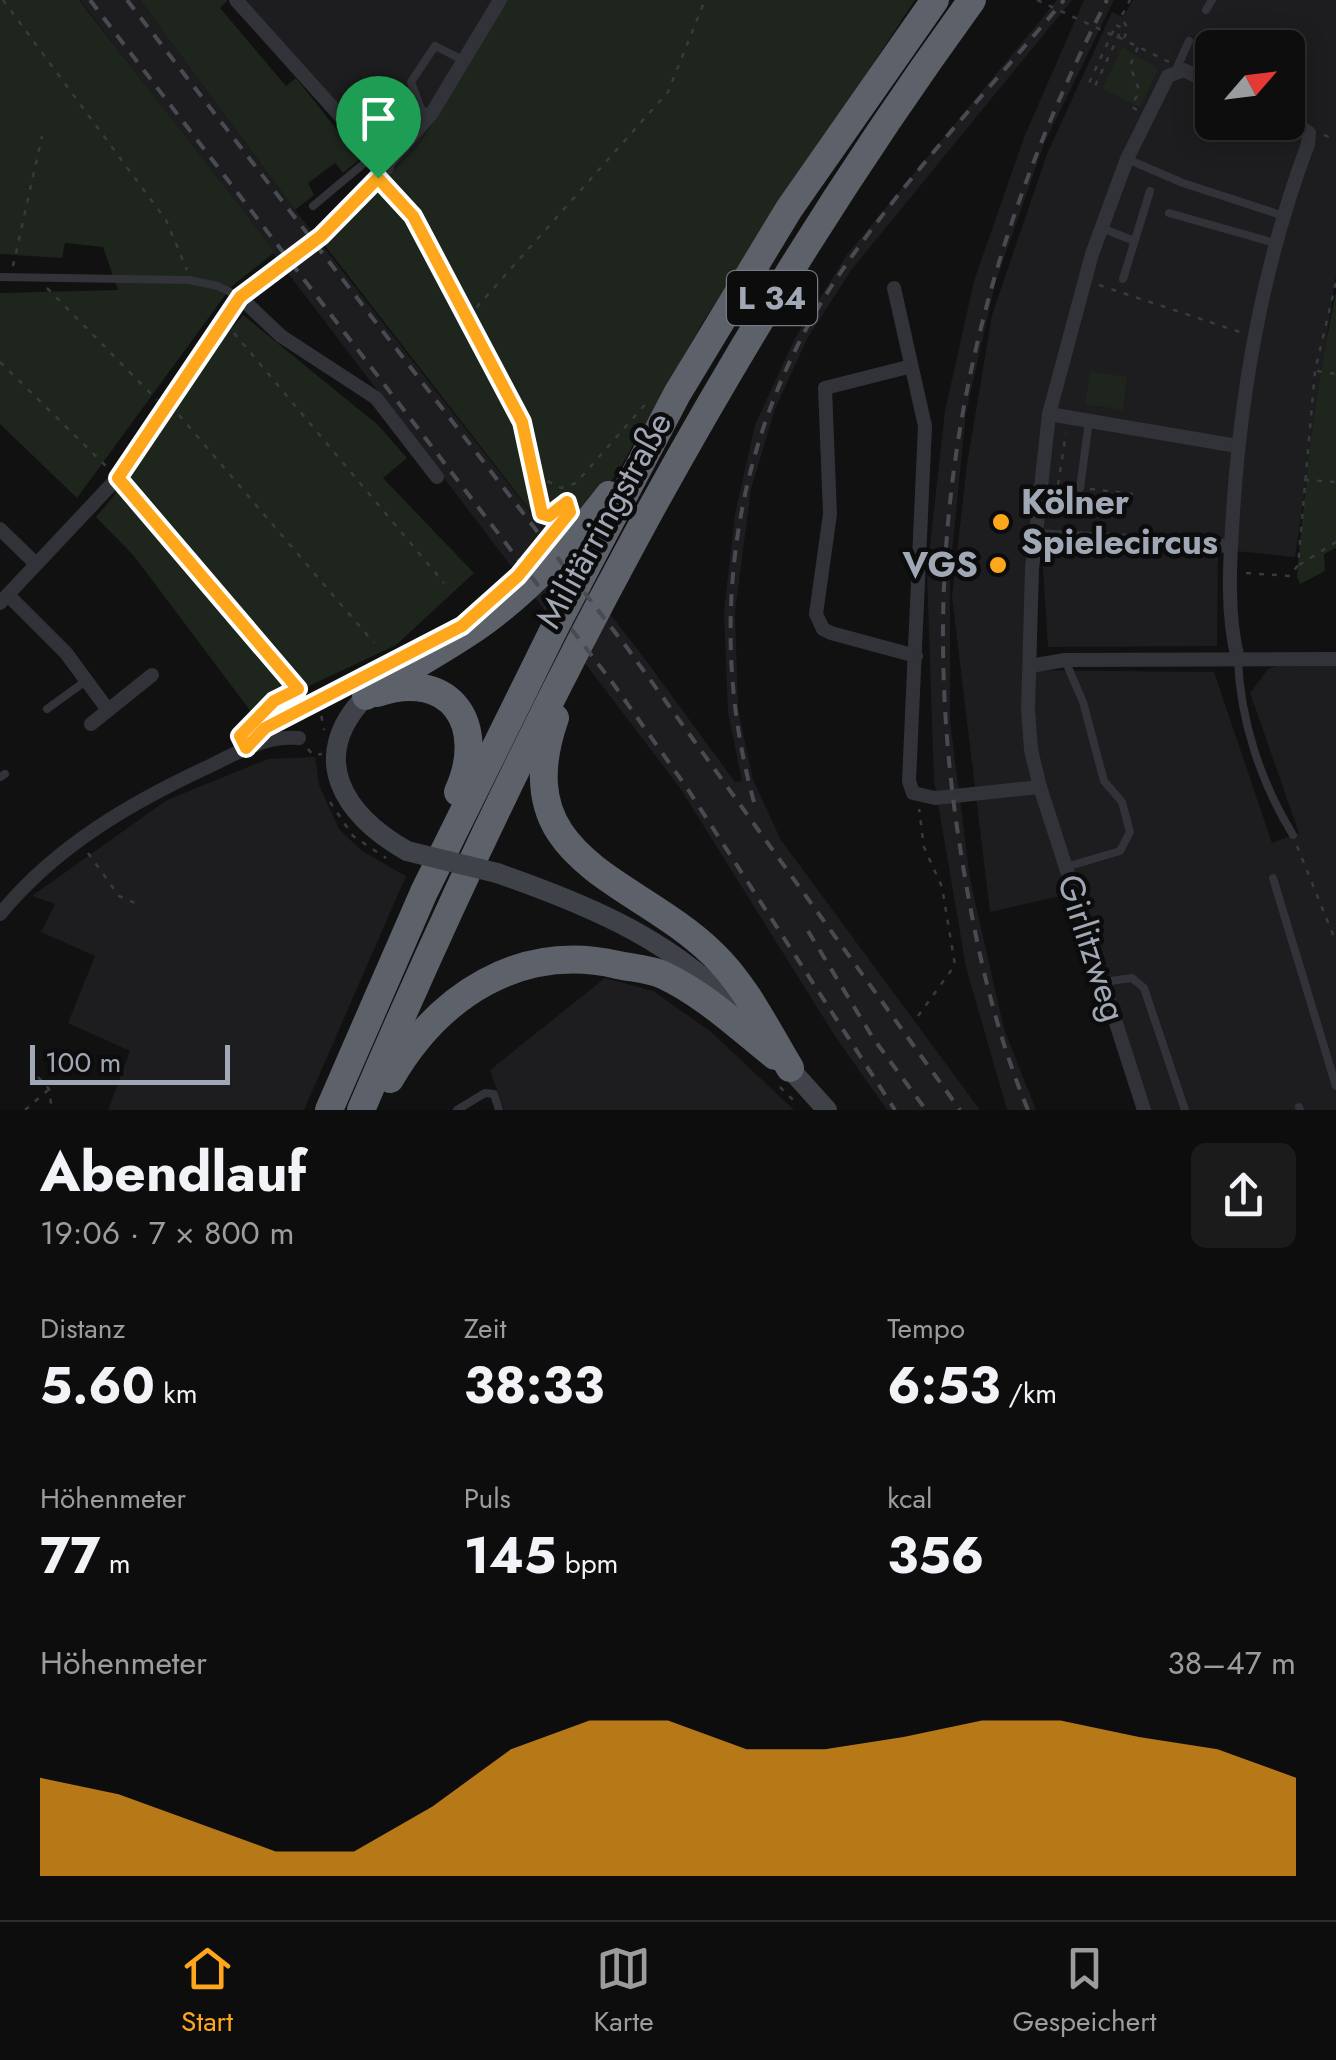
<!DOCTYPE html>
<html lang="de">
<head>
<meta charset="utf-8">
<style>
  :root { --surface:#0d0d0e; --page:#1b1b1c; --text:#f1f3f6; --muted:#9a9c9e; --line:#2d2d2e; --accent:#ffa71c }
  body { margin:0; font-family:Jost,sans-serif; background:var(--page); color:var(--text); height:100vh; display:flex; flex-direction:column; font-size:38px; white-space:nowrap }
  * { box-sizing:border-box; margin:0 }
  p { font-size:32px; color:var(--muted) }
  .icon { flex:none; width:55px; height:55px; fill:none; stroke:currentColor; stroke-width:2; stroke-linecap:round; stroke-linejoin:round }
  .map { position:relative; height:1110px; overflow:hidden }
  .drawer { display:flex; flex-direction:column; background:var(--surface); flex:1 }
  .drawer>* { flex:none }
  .needle { width:65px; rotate:62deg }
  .fabs { position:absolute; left:1195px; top:30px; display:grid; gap:20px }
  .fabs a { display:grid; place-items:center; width:110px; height:110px; border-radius:15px; background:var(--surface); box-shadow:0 5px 25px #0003,0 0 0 2px var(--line); font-size:50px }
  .scale { position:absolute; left:30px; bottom:25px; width:200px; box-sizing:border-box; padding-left:10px; border:5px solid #a1a8b5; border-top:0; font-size:28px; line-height:35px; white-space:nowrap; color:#a1a8b5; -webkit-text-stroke:8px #0c0c0d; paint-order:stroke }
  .pin { position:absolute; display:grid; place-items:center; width:85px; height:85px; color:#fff; margin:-102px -42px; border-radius:50% 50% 50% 0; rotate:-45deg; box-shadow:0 0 10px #0007 }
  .pin .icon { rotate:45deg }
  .round { display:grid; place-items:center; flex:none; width:105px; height:105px; border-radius:15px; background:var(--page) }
  .overview { display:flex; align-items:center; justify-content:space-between; height:170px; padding:0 40px }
  h1 { font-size:55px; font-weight:700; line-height:75px }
  .metrics { display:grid; grid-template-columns:repeat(3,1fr); gap:15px; height:170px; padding:10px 40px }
  .metrics div { display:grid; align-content:center }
  .metrics b { font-size:50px; font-weight:700 }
  .metrics small { font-size:28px; font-weight:400 }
  .metrics p { font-size:28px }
  .chart { height:280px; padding:20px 40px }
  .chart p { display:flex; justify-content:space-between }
  .chart svg { width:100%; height:180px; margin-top:10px; fill:var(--accent); opacity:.7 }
  .menu { display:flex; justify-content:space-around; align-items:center; height:140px; border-top:2px solid var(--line); background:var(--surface); font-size:28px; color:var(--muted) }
  .menu a { display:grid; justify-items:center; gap:5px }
  .menu .active { color:var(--accent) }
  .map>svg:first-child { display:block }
  .built { fill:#1d1d1f; fill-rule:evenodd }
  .green { fill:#1d251d }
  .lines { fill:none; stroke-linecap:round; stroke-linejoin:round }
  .path { stroke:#373a3f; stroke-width:2.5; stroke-dasharray:5 8; stroke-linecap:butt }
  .lane { stroke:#313338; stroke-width:8 }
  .street { stroke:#313338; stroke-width:14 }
  .secondary { stroke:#3f4248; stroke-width:20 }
  .highway { stroke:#5d6169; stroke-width:28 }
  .rail { stroke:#484b51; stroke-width:4; stroke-dasharray:12 10; stroke-linecap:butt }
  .path-bridge { stroke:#373a3f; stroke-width:2.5; stroke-dasharray:5 8; stroke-linecap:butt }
  .street-bridge { stroke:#313338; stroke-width:14 }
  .secondary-bridge { stroke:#3f4248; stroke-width:20 }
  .route-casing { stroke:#fff; stroke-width:20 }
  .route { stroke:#ffa71c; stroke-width:12 }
  .poi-dot { fill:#ffa71c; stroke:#0c0c0d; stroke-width:4 }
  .labels { text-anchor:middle; stroke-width:9; stroke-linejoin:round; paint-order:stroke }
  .shield { fill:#0c0c0d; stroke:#747983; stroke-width:2.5 }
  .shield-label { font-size:32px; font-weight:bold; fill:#a1a8b5 }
  .poi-label { font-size:35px; font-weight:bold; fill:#a1a8b5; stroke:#0c0c0d; text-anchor:start }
  .street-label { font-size:35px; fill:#a1a8b5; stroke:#0c0c0d }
</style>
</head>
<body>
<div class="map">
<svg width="1336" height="1110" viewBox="0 0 1336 1110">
  <rect width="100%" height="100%" fill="#111112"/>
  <g class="built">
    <polygon points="80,0 140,0 295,210 642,655 735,782 742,781 728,712 724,612 735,514 755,425 795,338 846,256 1057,0 1072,0 852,269 808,337 775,409 751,489 735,612 738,709 753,780 781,840 980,1110 887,1110 835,1036 680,788"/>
    <polygon points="238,0 505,0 421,142 394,169"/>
    <polygon points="1084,0 1114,0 1044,144 995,284 966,413 950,572 950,721 970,879 1004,1029 1036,1110 1007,1110 966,967 934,780 927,572 945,411 974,281 1025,135"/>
    <path d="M1133 0H1336V275L1295 557 1031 530 1022 670 1214 672 1272 843 1299 833 1250 693 1268 669 1280 665 1336 664V1110H1147L1065 895 990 912 952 597 967 464 992 315 1047 154 1112 12 1123 17ZM1212 48H1288V122H1212Z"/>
    <polygon points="1213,550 1218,554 1217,646 1048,647 1042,551"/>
    <polygon points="315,757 319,785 339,829 362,851 406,876 304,1110 108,1110 130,1051 68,1023 95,956 41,932 55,904 32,896 167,800 268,759"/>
    <polygon points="605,978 653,991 710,1031 794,1110 504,1110 490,1070"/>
  </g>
  <g class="green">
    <polygon points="0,0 79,0 275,252 231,287 77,498 0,424 0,293 118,290 103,247 65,243 62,258 0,254"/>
    <polygon points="140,0 228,0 220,8 286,86 296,78 360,159 343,173 335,163 308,183 314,195 295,210"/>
    <polygon points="505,0 915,0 703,322 616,475 557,545 323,243 421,142"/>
    <polygon points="1122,47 1158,69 1140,107 1102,89"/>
    <path d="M1336 292V548L1324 554 1325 571 1300 584 1297 577C1305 481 1316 387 1336 292Z"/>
    <path d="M243 315 378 425 407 458 383 478 474 573 396 645 252 713 134 556 96 517C152 454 187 377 243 315Z"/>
    <polygon points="1090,371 1127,377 1123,410 1085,404"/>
  </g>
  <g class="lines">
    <g class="path">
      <polyline points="3,0 166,220 187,270"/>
      <polygon points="1116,25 1122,28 1095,86 1089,83"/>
      <polyline points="1118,37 1169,62"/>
      <polyline points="1124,38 1128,29 1121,17 1130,0"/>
      <polyline points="1137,110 1132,107 1139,90 1130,66 1138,47"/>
      <polyline points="1324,135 1336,140"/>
      <polyline points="386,185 413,216 522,423 542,513 549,516 567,502 571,507"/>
      <polyline points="13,266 42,136"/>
      <polyline points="1099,285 1243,333"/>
      <polyline points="47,288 157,400"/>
      <polyline points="468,317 668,92 705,0"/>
      <polyline points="234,333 444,583"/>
      <polyline points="0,362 108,468"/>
      <polyline points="1317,371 1336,374"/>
      <polyline points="179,415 374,643"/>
      <polyline points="536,475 561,488 576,483 650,399"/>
      <polyline points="1304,480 1336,482"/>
      <polyline points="1058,485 1066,433"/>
      <polyline points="127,488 298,689 274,701 242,735"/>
      <polyline points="1090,489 1133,494"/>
      <polyline points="1299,565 1336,542"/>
      <polyline points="1246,573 1290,576 1298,565 1315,371 1336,282"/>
      <polyline points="319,703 324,730"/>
      <polyline points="269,725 348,688"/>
      <polyline points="308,749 313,755 322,754"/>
      <polyline points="330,802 353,836 386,858"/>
      <polyline points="1297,846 1336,942"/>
      <polyline points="88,853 119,896 142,906"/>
      <polyline points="918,1016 955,965 942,887 924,847 919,809"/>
      <polyline points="38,1077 49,1089 52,1110"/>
      <polyline points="780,1087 795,1102"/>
      <polyline points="25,1110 48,1090"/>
    </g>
    <g class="lane">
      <polyline points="1206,10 1212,0"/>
      <polyline points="1175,72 1189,41"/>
      <polyline points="430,115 421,109 411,82 435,46 465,61"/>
      <polyline points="1127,159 1183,183 1281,215"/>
      <polyline points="313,206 374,155"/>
      <polyline points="1169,213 1275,243"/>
      <polyline points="1102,228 1134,241"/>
      <polyline points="0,277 189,280 218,286 240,297"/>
      <polyline points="1123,279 1150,191"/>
      <polyline points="1080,488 1089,421"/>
      <path d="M1238 659C1240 720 1261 783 1293 835"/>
      <polyline points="1065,660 1083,702 1104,781 1122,802 1130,832 1120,851 1066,867"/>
      <polyline points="47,709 87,680"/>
      <polyline points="0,777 5,774"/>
      <polyline points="1273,878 1336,1086"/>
      <polyline points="1103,982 1132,978 1144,988 1185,1110"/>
      <polyline points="1299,1107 1300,1110"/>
      <polyline points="457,1110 485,1093 494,1094 499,1110"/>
    </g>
    <g class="street">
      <polyline points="236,0 387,168"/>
      <polyline points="327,231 432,113 500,0"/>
      <polyline points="894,288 925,426 909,781 913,793 935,798 1040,787"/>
      <polyline points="240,297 281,336 376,398 437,477"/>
      <polyline points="908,367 825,388 830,514 816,614 823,629 831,633 916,656"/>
      <polyline points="1049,414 1237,446"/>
      <polyline points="0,529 36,564"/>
      <polyline points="1035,536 1231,546"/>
      <polyline points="8,595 66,653 108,710"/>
      <polyline points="0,603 125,470 240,297 270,274"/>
      <path d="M1238 659C1226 612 1230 561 1233 513 1241 386 1263 264 1308 144L1309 133 1288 118"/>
      <polyline points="1030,666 1065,660 1336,659"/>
      <polyline points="91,724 152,675"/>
      <path d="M0 914C57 845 132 802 212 765 240 751 267 735 299 738"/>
      <polyline points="1144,1110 1040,787 1031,750 1028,709 1032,569 1049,414 1092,254 1127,159 1168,76 1184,70 1212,84"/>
    </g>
    <g class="secondary">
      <path d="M366 696C306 758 344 815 407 851"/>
      <path d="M497 873C592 906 678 942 746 1019"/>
      <polyline points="782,1060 827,1110"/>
    </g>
    <g class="highway">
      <path d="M377 693C452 668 488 726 458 792"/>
      <path d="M366 696C404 670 447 649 484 622 533 586 572 543 609 495"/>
      <path d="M555 718C505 861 632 876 712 953 745 984 767 1030 790 1068"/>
      <path d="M390 1079C438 996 520 942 618 965 632 968 650 969 663 975 704 994 740 1028 775 1056"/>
      <polyline points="329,1110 424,892 556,625 677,394 789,209 935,0"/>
      <path d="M361 1110C527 721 723 343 972 0"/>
    </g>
    <g class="rail">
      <polyline points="90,0 612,682 687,788 895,1110"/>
      <polyline points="127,0 628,649 960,1110"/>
      <path d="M754 802C706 630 732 442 829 290 896 187 985 95 1064 0"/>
      <polyline points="808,931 873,1038 926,1110"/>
      <path d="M1028 1110C993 1026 974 937 960 847 912 545 967 270 1107 0"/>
    </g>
    <polyline class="path-bridge" points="1037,0 1112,35"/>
    <polyline class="street-bridge" points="270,274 327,231"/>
    <polyline class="secondary-bridge" points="407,851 497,873"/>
  </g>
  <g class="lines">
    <g class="route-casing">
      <polygon id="route" points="378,178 413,216 522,422 542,514 549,516 567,502 570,512 518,576 462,626 265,728 246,748 240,736 274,701 298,689 118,478 240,297 321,236"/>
    </g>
    <use href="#route" class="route"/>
  </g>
  <g class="poi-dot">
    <circle cx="1001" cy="522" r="10"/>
    <circle cx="998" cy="565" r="10"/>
  </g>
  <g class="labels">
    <rect class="shield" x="727" y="271" width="90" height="54" rx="8"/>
    <g class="shield-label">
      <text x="772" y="309">L 34</text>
    </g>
    <g class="poi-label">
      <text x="1021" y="514">Kölner<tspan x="1021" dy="40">Spielecircus</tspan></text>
      <text x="978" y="577" text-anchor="end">VGS</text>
    </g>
    <g class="street-label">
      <text transform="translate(604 520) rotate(-61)" y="12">Militärringstraße</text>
      <text transform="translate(1092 948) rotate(72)" y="12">Girlitzweg</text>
    </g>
  </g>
</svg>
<div class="fabs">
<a><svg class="needle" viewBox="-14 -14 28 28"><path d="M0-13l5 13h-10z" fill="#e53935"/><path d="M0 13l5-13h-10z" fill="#9a9c9e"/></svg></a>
</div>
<div class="scale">100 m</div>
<div class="pin" style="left:378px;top:178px;background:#1e9e55"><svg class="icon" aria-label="arrive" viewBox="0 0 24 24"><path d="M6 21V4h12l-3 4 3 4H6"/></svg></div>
</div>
<section class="drawer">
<div class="overview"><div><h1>Abendlauf</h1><p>19:06 · 7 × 800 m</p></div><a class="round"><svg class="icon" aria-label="share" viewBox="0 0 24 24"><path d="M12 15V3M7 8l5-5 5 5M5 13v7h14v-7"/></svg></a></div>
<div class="metrics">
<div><p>Distanz</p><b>5.60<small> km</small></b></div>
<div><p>Zeit</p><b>38:33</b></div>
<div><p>Tempo</p><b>6:53<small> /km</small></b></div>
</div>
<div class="metrics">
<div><p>Höhenmeter</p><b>77<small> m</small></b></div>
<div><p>Puls</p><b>145<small> bpm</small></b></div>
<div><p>kcal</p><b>356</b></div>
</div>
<div class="chart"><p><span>Höhenmeter</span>38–47 m</p>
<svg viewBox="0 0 160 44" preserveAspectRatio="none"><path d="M0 44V20L10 24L20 31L30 38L40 38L50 27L60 13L70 6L80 6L90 13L100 13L110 10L120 6L130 6L140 10L150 13L160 20V44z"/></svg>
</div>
</section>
<nav class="menu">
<a class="active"><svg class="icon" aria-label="home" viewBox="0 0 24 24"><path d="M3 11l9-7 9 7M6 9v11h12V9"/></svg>Start</a>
<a><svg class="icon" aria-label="map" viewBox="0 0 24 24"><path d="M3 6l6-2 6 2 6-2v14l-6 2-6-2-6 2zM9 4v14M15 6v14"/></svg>Karte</a>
<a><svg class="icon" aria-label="saved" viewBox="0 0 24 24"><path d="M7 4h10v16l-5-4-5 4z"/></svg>Gespeichert</a>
</nav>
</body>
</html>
